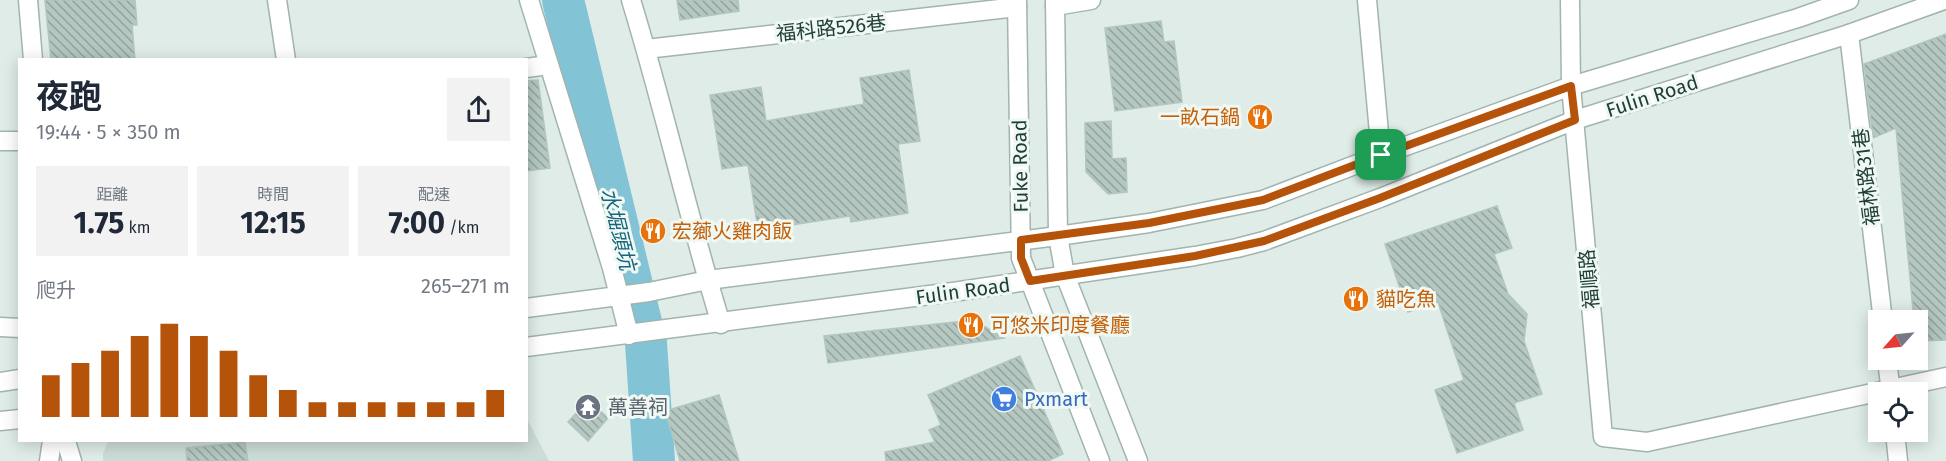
<!DOCTYPE html>
<html lang="zh-TW">
<head>
<meta charset="utf-8">
<style>
  :root { --surface:#fff; --page:#f2f2f3; --text:#1f2937; --muted:#747a83; --accent:#b45309 }
  body { margin:0; font-family:"Fira Sans","Noto Sans TC",sans-serif; background:var(--page); color:var(--text); height:100vh; display:flex; flex-direction:column; font-size:22px; white-space:nowrap }
  * { box-sizing:border-box; margin:0 }
  p { font-size:20px; color:var(--muted) }
  .icon { flex:none; width:33px; height:33px; fill:none; stroke:currentColor; stroke-width:2; stroke-linecap:round; stroke-linejoin:round }
  .map { position:relative; flex:1; overflow:hidden }
  .drawer { position:absolute; left:18px; top:58px; width:510px; height:384px; display:flex; flex-direction:column; background:var(--surface); border-radius:0px; box-shadow:0 3px 15px #0003 }
  .drawer>* { flex:none }
  .needle { width:39px; rotate:243deg }
  .controls { position:absolute; left:1868px; top:310px; display:grid; gap:12px }
  .controls a { display:grid; place-items:center; width:60px; height:60px; border-radius:0px; background:var(--surface); box-shadow:0 3px 15px #0003; font-size:30px }
  .pin { position:absolute; display:grid; place-items:center; width:51px; height:51px; color:#fff; margin:-26px; border-radius:12px; box-shadow:0 3px 9px #0006 }
  .round { display:grid; place-items:center; flex:none; width:63px; height:63px; border-radius:0px; background:var(--page) }
  .headline { display:flex; align-items:center; justify-content:space-between; height:102px; padding:0 18px }
  h1 { font-size:33px; font-weight:700; line-height:45px }
  .stats { display:grid; grid-template-columns:repeat(3,1fr); gap:9px; height:102px; padding:6px 18px }
  .stats div { display:grid; align-content:center; border-radius:0px; background:var(--page); text-align:center }
  .stats b { font-size:30px; font-weight:700 }
  .stats small { font-size:16px; font-weight:400 }
  .stats p { font-size:16px }
  .chart { height:168px; padding:12px 18px }
  .chart p { display:flex; justify-content:space-between }
  .chart svg { width:100%; height:108px; margin-top:6px; stroke:var(--accent); stroke-width:6 }
  .map>svg:first-child { display:block }
  .built { fill:#cddcd6 }
  .lines { fill:none; stroke-linecap:round; stroke-linejoin:round }
  .river { stroke:#82c4d6; stroke-width:42 }
  .building { fill:url(#building-back-hatch); stroke:#b1c6be; stroke-width:1.5 }
  .minor-casing { stroke:#a2b4af; stroke-width:21 }
  .minor { stroke:#fff; stroke-width:18 }
  .route-casing { stroke:#fff; stroke-width:12 }
  .route { stroke:#b45309; stroke-width:8 }
  .labels { text-anchor:middle; stroke-width:6; stroke-linejoin:round; paint-order:stroke }
  .street-label { font-size:20px; fill:#1f3d37; stroke:#f0f8f4 }
  .food-label { font-size:20px; fill:#c56008; stroke:#f0f8f4; text-anchor:start }
  .shop-label { font-size:20px; fill:#366cbe; stroke:#f0f8f4; text-anchor:start }
  .worship-label { font-size:20px; fill:#5b616d; stroke:#f0f8f4; text-anchor:start }
  .water-label { font-size:21px; font-style:italic; fill:#14667e; stroke:#f0f8f4 }
</style>
</head>
<body>
<div class="map">
<svg width="1946" height="461" viewBox="0 0 1946 461">
  <defs>
    <pattern id="building-back-hatch" width="6" height="6" patternUnits="userSpaceOnUse" patternTransform="scale(1.5)"><rect width="6" height="6" fill="#b4c7c0"/><path d="M-1 5l2 2M0 0l6 6M5-1l2 2" fill="none" stroke="#92a39d"/></pattern>
  </defs>
  <rect width="100%" height="100%" fill="#dfece7"/>
  <polygon class="built" points="527,419 549,461 103,461 103,454 108,441 526,441"/>
  <g class="lines">
    <polyline class="river" points="563,0 646,343 654,461"/>
  </g>
  <g class="building">
    <polygon points="45,0 135,0 137,25 132,25 135,60 51,60"/>
    <polygon points="677,0 738,0 739,11 680,20"/>
    <polygon points="1161,21 1164,42 1174,41 1182,102 1115,111 1105,28"/>
    <polygon points="1946,34 1946,340 1917,341 1917,321 1914,321 1896,128 1873,138 1864,64"/>
    <polygon points="909,70 920,141 898,144 908,213 851,222 850,216 758,230 748,165 722,169 710,95 761,87 766,121 864,104 860,78"/>
    <polygon points="538,80 550,168 526,171 526,81"/>
    <polygon points="1111,121 1112,159 1126,158 1127,192 1108,194 1086,172 1085,123"/>
    <polygon points="1497,206 1512,248 1494,254 1508,294 1527,314 1524,341 1542,394 1514,403 1523,430 1457,453 1435,390 1464,380 1447,330 1438,302 1408,312 1385,244"/>
    <polygon points="974,320 1004,338 828,363 824,336"/>
    <polygon points="1020,356 1063,454 1048,461 886,461 885,452 935,442 929,430 941,425 928,395"/>
    <polygon points="719,395 739,461 680,461 665,411"/>
    <polygon points="588,400 608,418 588,441 568,422"/>
    <polygon points="245,442 248,461 187,461 186,448"/>
  </g>
  <g class="lines">
    <g class="minor-casing">
      <g id="minor">
        <polyline points="28,0 33,60"/>
        <polyline points="277,0 286,60"/>
        <polyline points="529,0 612,268 629,335"/>
        <path d="M631 0C664 107 688 217 721 324"/>
        <polyline points="1017,0 1021,258 1100,461"/>
        <polyline points="1055,0 1058,236 1065,275 1138,461"/>
        <polyline points="1367,0 1381,155"/>
        <polyline points="1570,0 1571,86 1603,437 1647,442 1946,377"/>
        <polyline points="1055,6 1091,0"/>
        <polyline points="1849,34 1883,321"/>
        <polyline points="646,49 1017,7"/>
        <polyline points="526,68 549,65"/>
        <polyline points="0,141 20,141"/>
        <polyline points="526,308 649,292 708,280 1058,236 1149,223 1263,200 1381,155 1571,86 1798,18 1849,0"/>
        <polyline points="0,327 20,328"/>
        <polyline points="526,347 953,292 1195,256 1237,248 1264,241 1380,198 1575,120 1849,34 1944,0"/>
        <polyline points="1887,360 1891,393"/>
        <polyline points="0,382 20,379"/>
        <polyline points="0,421 20,419"/>
        <polyline points="1895,432 1898,461"/>
        <polyline points="66,441 72,461"/>
        <polyline points="49,461 52,441"/>
      </g>
    </g>
    <use href="#minor" class="minor"/>
  </g>
  <g class="lines">
    <g class="route-casing">
      <polygon id="route" points="1571,86 1575,120 1380,198 1264,241 1195,256 1030,281 1021,258 1021,240 1149,223 1263,200 1381,155"/>
    </g>
    <use href="#route" class="route"/>
  </g>
  <defs>
    <g id="restaurant-disc" transform="scale(1.35)"><circle r="9.5" fill="#e8710a" stroke="#f0f8f4"/><path d="M-5-6h1v4h1v-4h1v4h1v-4h1v5L-1.5 .5V6h-2V.5L-5-1ZM5-6V6H3V1.5H1.5Q1.5-4 5-6Z" fill="#fff"/></g>
    <g id="supermarket-disc" transform="scale(1.35)"><circle r="9.5" fill="#3f7fe0" stroke="#f0f8f4"/><path d="M-6-5.5h2.5l.6 2H6L4.5 2H-2.5L-4.4-4H-6ZM-1.5 3.2a1.3 1.3 0 1 0 .1 0ZM3 3.2a1.3 1.3 0 1 0 .1 0Z" fill="#fff"/></g>
    <g id="temple-disc" transform="scale(1.35)"><circle r="9.5" fill="#6b7280" stroke="#f0f8f4"/><path d="M0-6L5-2H3V0L6.5 2.5H4V6H1.5V3h-3V6H-4V2.5H-6.5L-3 0V-2H-5Z" fill="#fff"/></g>
  </defs>
  <g fill-rule="evenodd">
    <use href="#restaurant-disc" x="1260" y="117"/>
    <use href="#restaurant-disc" x="653" y="231"/>
    <use href="#restaurant-disc" x="1356" y="299"/>
    <use href="#restaurant-disc" x="971" y="325"/>
    <use href="#supermarket-disc" x="1004" y="399"/>
    <use href="#temple-disc" x="588" y="407"/>
  </g>
  <g class="labels">
    <g class="street-label">
      <text transform="translate(831 28) rotate(-6)" y="7">福科路526巷</text>
      <text transform="translate(1652 96) rotate(-18)" y="7">Fulin Road</text>
      <text transform="translate(1020 166) rotate(-91)" y="7">Fuke Road</text>
      <text transform="translate(1866 177) rotate(-97)" y="7">福林路31巷</text>
      <text transform="translate(1589 279) rotate(-95)" y="7">福順路</text>
      <text transform="translate(963 291) rotate(-8)" y="7">Fulin Road</text>
    </g>
    <g class="food-label">
      <text x="1240" y="124" text-anchor="end">一畝石鍋</text>
      <text x="672" y="238">宏薌火雞肉飯</text>
      <text x="1376" y="306">貓吃魚</text>
      <text x="990" y="332">可悠米印度餐廳</text>
    </g>
    <g class="shop-label">
      <text x="1024" y="406">Pxmart</text>
    </g>
    <g class="worship-label">
      <text x="608" y="414">萬善祠</text>
    </g>
    <g class="water-label">
      <text transform="translate(618 229) rotate(76)" y="7">水堀頭坑</text>
    </g>
  </g>
</svg>
<div class="controls">
<a><svg class="needle" viewBox="-14 -14 28 28"><path d="M0-13l5 13h-10z" fill="#e53935"/><path d="M0 13l5-13h-10z" fill="#747a83"/></svg></a>
<a><svg class="icon" aria-label="locate" viewBox="0 0 24 24"><circle cx="12" cy="12" r="6"/><path d="M12 2v4M12 18v4M2 12h4M18 12h4"/></svg></a>
</div>
<div class="pin" style="left:1381px;top:155px;background:#1e9e55"><svg class="icon" aria-label="arrive" viewBox="0 0 24 24"><path d="M6 21V4h12l-3 4 3 4H6"/></svg></div>
<section class="drawer">
<div class="headline"><div><h1>夜跑</h1><p>19:44 · 5 × 350 m</p></div><a class="round"><svg class="icon" aria-label="share" viewBox="0 0 24 24"><path d="M12 15V3M7 8l5-5 5 5M5 13v7h14v-7"/></svg></a></div>
<div class="stats">
<div><p>距離</p><b>1.75<small> km</small></b></div>
<div><p>時間</p><b>12:15</b></div>
<div><p>配速</p><b>7:00<small> /km</small></b></div>
</div>
<div class="chart"><p><span>爬升</span>265–271 m</p>
<svg viewBox="0 0 160 44" preserveAspectRatio="none"><path d="M5 44V27M15 44V22M25 44V17M35 44V11M45 44V6M55 44V11M65 44V17M75 44V27M85 44V33M95 44V38M105 44V38M115 44V38M125 44V38M135 44V38M145 44V38M155 44V33"/></svg>
</div>
</section>
</div>
</body>
</html>
